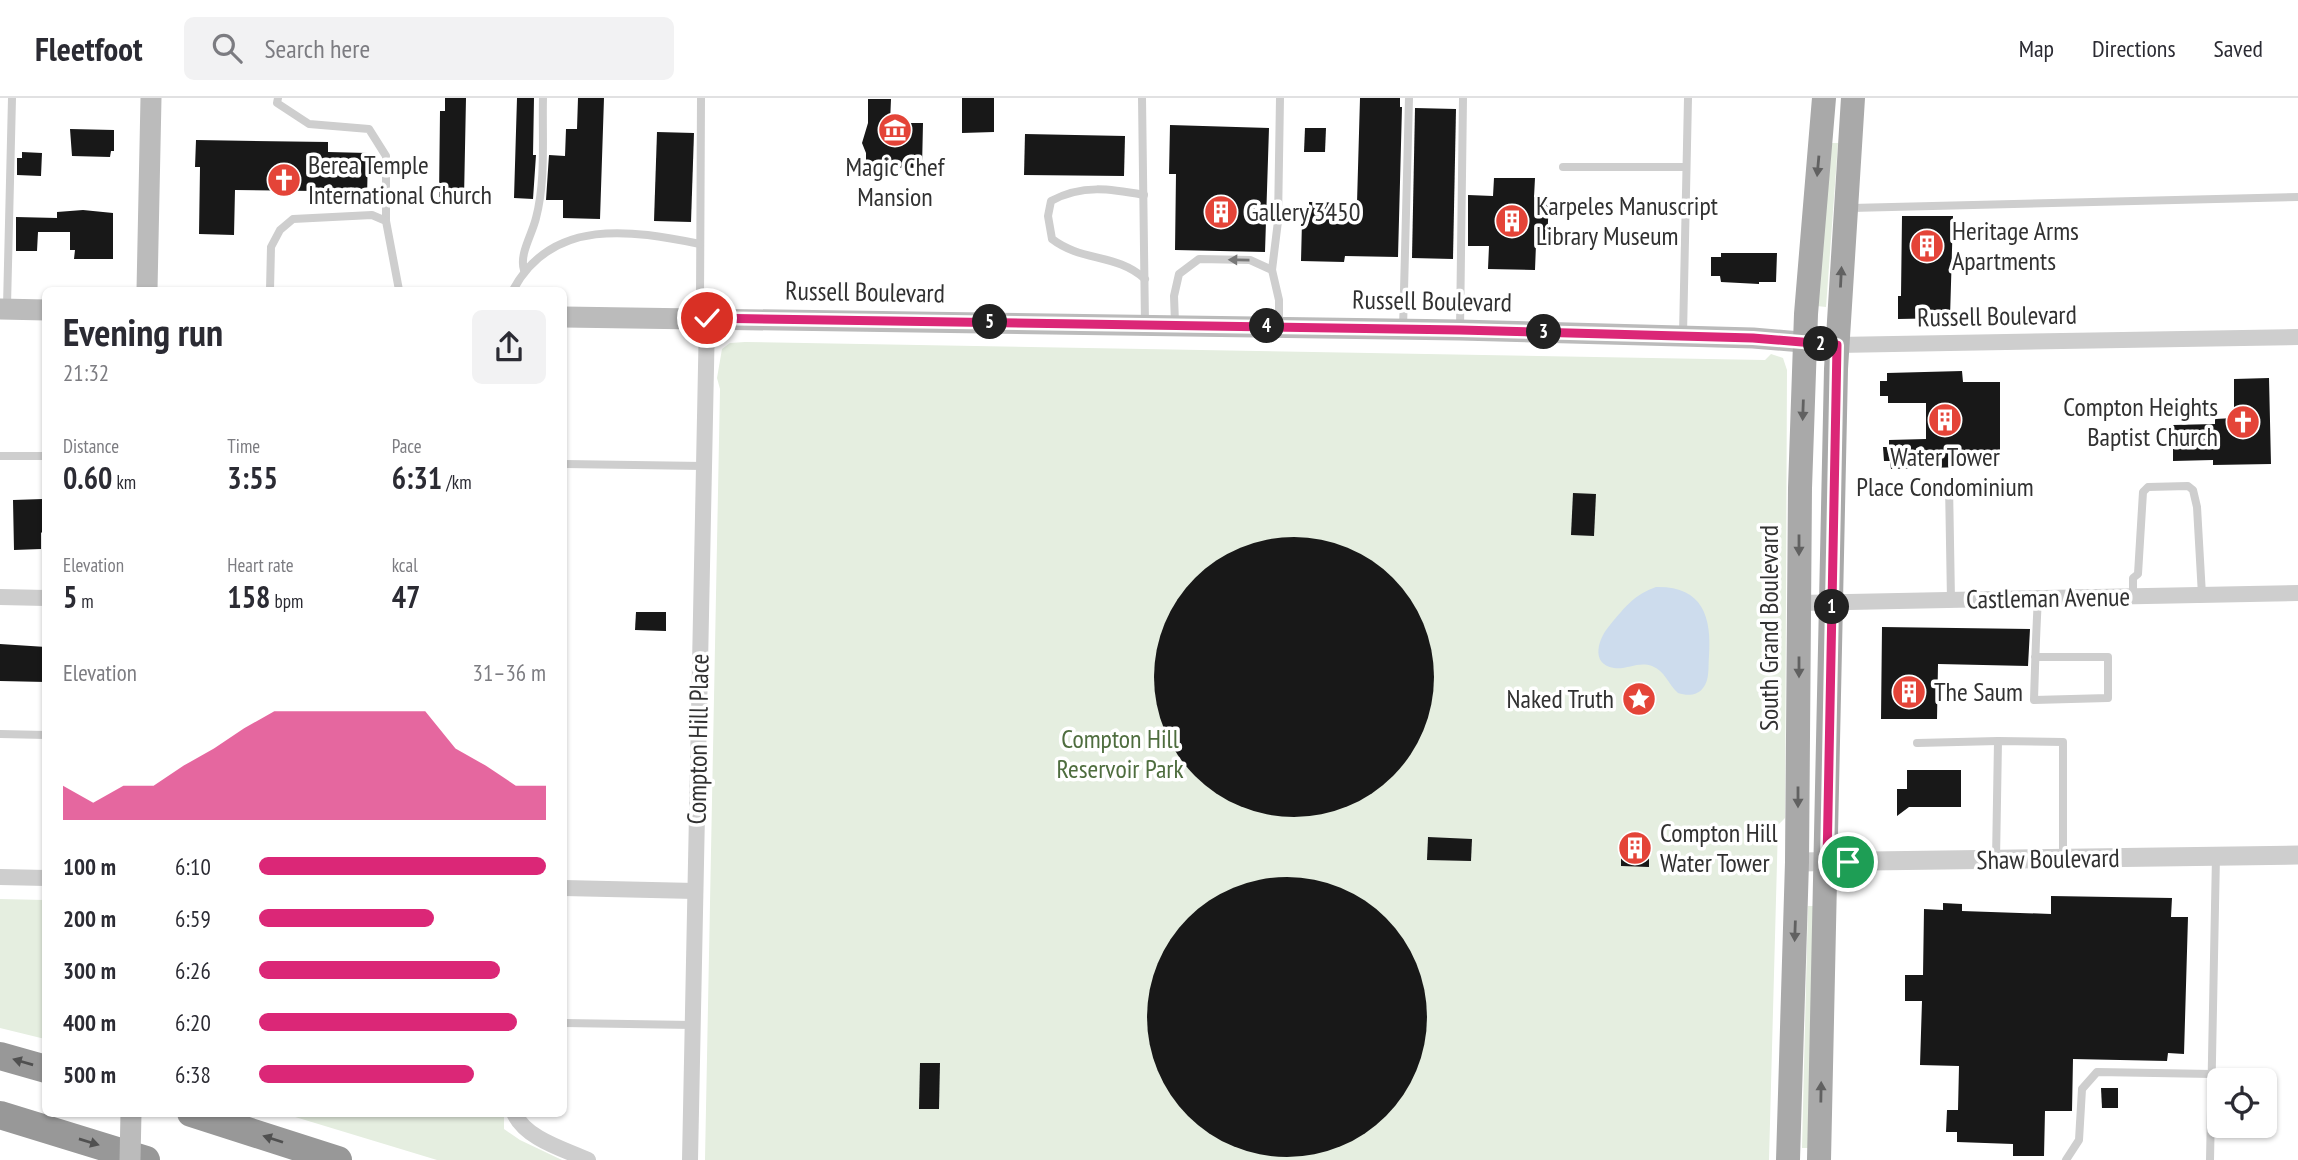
<!DOCTYPE html>
<html lang="en">
<head>
<meta charset="utf-8">
<style>
  :root { --surface:#fff; --page:#f2f2f3; --text:#2b2b33; --muted:#7c7c81; --line:#e1e1e2; --accent:#db2777 }
  body { margin:0; font-family:"PT Sans Narrow",sans-serif; background:var(--page); color:var(--text); height:100vh; display:flex; flex-direction:column; font-size:26px; white-space:nowrap }
  * { box-sizing:border-box; margin:0 }
  p { font-size:23px; color:var(--muted) }
  .icon { flex:none; width:38px; height:38px; fill:none; stroke:currentColor; stroke-width:2; stroke-linecap:round; stroke-linejoin:round }
  .map { position:relative; flex:1; overflow:hidden }
  .side { position:absolute; left:42px; top:189px; width:525px; height:830px; display:flex; flex-direction:column; background:var(--surface); border-radius:10px; box-shadow:0 2px 5px #0004 }
  .side>* { flex:none }
  .buttons { position:absolute; left:2207px; top:970px; display:grid; gap:14px }
  .buttons a { display:grid; place-items:center; width:70px; height:70px; border-radius:10px; background:var(--surface); box-shadow:0 2px 5px #0004; font-size:35px }
  .pin { position:absolute; display:grid; place-items:center; width:60px; height:60px; color:#fff; margin:-30px; border:4px solid #fff; border-radius:50%; box-shadow:0 2px 7px #0007 }
  .km { position:absolute; width:35px; height:35px; margin:-18px; border-radius:50%; background:#222; color:#fff; font-size:19px; line-height:35px; text-align:center }
  .round { display:grid; place-items:center; flex:none; width:74px; height:74px; border-radius:10px; background:var(--page) }
  .head { display:flex; align-items:center; justify-content:space-between; height:119px; padding:0 21px }
  h1 { font-size:38px; font-weight:700; line-height:52px }
  .stats { display:grid; grid-template-columns:repeat(3,1fr); gap:10px; height:119px; padding:7px 21px }
  .stats div { display:grid; align-content:center }
  .stats b { font-size:30px; font-weight:700 }
  .stats small { font-size:19px; font-weight:400 }
  .stats p { font-size:19px }
  .chart { height:196px; padding:14px 21px }
  .chart p { display:flex; justify-content:space-between }
  .chart svg { width:100%; height:126px; margin-top:7px; fill:var(--accent); opacity:.7 }
  ul { padding:0 21px; list-style:none; font-size:23px }
  li { display:grid; grid-template-columns:112px 84px 1fr; align-items:center; height:52px }
  li i { height:18px; border-radius:9px; background:var(--accent) }
  header { display:flex; align-items:center; gap:42px; box-sizing:border-box; height:98px; padding:0 35px; background:var(--surface); border-bottom:2px solid var(--line) }
  header strong { font-size:33px }
  nav { display:flex; gap:38px; margin-inline-start:auto; font-size:24px }
  .search { width:490px; height:63px; background:var(--page); display:flex; align-items:center; gap:18px; box-sizing:border-box; padding:0 24px; border-radius:10px; color:var(--muted); font-size:26px }
  .map>svg:first-child { display:block }
  .green { fill:#e5eee0 }
  .water { fill:#cddced }
  .building { fill:#181818 }
  .lines { fill:none; stroke-linecap:round; stroke-linejoin:round }
  .service { stroke:#cecece; stroke-width:8 }
  .minor { stroke:#cecece; stroke-width:16 }
  .tertiary { stroke:#cecece; stroke-width:19 }
  .secondary { stroke:#bbb; stroke-width:21 }
  .primary { stroke:#a9a9a9; stroke-width:24 }
  .motorway { stroke:#989898; stroke-width:28 }
  .secondary-bridge { stroke:#bbb; stroke-width:21 }
  .oneway { fill:#616161 }
  .oneway2 { fill:#787878 }
  .oneway3 { fill:#505050 }
  .route-casing { stroke:#fff; stroke-width:14 }
  .route { stroke:#db2777; stroke-width:9 }
  .labels { text-anchor:middle; stroke-width:7; stroke-linejoin:round; paint-order:stroke }
  .poi-label { font-size:26px; fill:#313131; stroke:#fff; text-anchor:start }
  .street-label { font-size:26px; fill:#313131; stroke:#fff }
  .park-label { font-size:26px; fill:#4e6d3e; stroke:#fff }
</style>
</head>
<body>
<header>
<strong>Fleetfoot</strong>
<div class="search"><svg class="icon" aria-label="search" viewBox="0 0 24 24"><circle cx="10" cy="10" r="6"/><path d="M15 15l6 6"/></svg>Search here</div>
<nav><a>Map</a><a>Directions</a><a>Saved</a></nav>
</header>
<div class="map">
<svg width="2298" height="1062" viewBox="0 0 2298 1062">
  <rect width="100%" height="100%" fill="#fff"/>
  <g class="green">
    <polygon points="1831,45 1838,45 1826,209 1817,208"/>
    <polygon points="745,244 1765,262 1771,256 1783,260 1787,272 1785,720 1778,727 1769,1062 705,1062 720,291 717,280 722,251 730,245"/>
    <polygon points="0,801 45,802 45,941 0,930"/>
    <polygon points="1808,808 1815,808 1809,1050 1802,1050"/>
    <polygon points="282,1015 504,1015 504,1031 520,1042 562,1062 437,1062"/>
  </g>
  <path class="water" d="M1656 489C1702 488 1712 518 1709 558 1708 568 1710 582 1703 590 1697 598 1687 598 1678 595 1668 586 1665 573 1652 568 1638 563 1627 572 1614 570 1589 566 1599 539 1610 527 1624 510 1635 496 1656 489Z"/>
  <g class="building">
    <polygon points="445,0 466,0 464,100 439,99 440,13 445,13"/>
    <polygon points="517,0 534,0 533,57 536,57 533,101 514,100"/>
    <polygon points="578,0 604,0 600,121 563,120 563,102 546,102 549,57 565,58 566,31 577,31"/>
    <polygon points="962,0 994,0 994,34 962,35"/>
    <polygon points="1360,0 1400,0 1400,9 1402,9 1398,159 1345,158 1344,164 1301,163 1302,123 1309,124 1309,104 1357,105"/>
    <polygon points="868,1 891,1 890,25 923,25 922,70 866,69 866,55 862,45 868,25"/>
    <polygon points="1415,10 1456,11 1453,161 1412,160"/>
    <polygon points="1170,27 1269,30 1265,154 1175,152 1176,76 1169,76"/>
    <polygon points="1305,30 1326,30 1325,54 1304,54"/>
    <polygon points="70,31 114,32 114,53 111,53 110,59 72,58"/>
    <polygon points="657,34 694,35 691,124 654,123"/>
    <polygon points="1025,36 1125,38 1124,78 1024,77"/>
    <polygon points="196,42 328,44 328,54 368,55 367,100 330,99 330,106 315,106 316,93 235,92 234,137 199,136 200,69 195,69"/>
    <polygon points="22,54 42,55 41,78 17,77 17,60 22,60"/>
    <polygon points="1494,80 1535,80 1534,99 1549,99 1547,147 1536,146 1535,172 1488,171 1489,148 1468,148 1468,97 1493,98"/>
    <polygon points="83,112 113,115 113,161 74,161 75,152 70,152 70,134 38,134 37,153 16,153 16,119 57,120 57,114"/>
    <polygon points="1902,118 1953,118 1950,220 1898,221 1898,198 1901,198"/>
    <polygon points="1721,155 1777,155 1776,184 1759,184 1759,186 1721,184 1720,178 1711,178 1711,159 1721,159"/>
    <polygon points="1962,273 1963,284 2000,284 2000,354 1970,354 1970,358 1964,358 1964,369 1891,371 1890,363 1884,363 1883,349 1889,349 1889,342 1926,341 1926,305 1888,305 1888,298 1880,298 1880,283 1887,283 1887,275"/>
    <polygon points="2269,280 2271,366 2213,367 2213,362 2173,363 2173,327 2215,326 2215,321 2234,320 2234,281"/>
    <polygon points="1573,395 1596,396 1594,438 1571,437"/>
    <polygon points="43,401 46,430 41,435 41,451 14,452 13,402"/>
    <circle cx="1294" cy="579" r="140"/>
    <polygon points="636,514 666,514 666,533 635,532"/>
    <polygon points="1882,529 2030,531 2028,568 1938,566 1937,621 1881,621"/>
    <polygon points="0,546 46,549 46,584 0,583"/>
    <polygon points="1907,672 1961,672 1961,709 1909,709 1897,718 1897,691 1907,691"/>
    <polygon points="1428,739 1472,741 1471,763 1427,762"/>
    <polygon points="1621,740 1649,740 1649,769 1621,768"/>
    <circle cx="1287" cy="919" r="140"/>
    <polygon points="2051,798 2172,800 2171,819 2188,819 2184,956 2168,955 2167,963 2073,961 2072,1013 2045,1013 2044,1058 2013,1058 2013,1046 1957,1044 1957,1034 1946,1034 1947,1012 1958,1012 1959,968 1920,967 1922,903 1905,903 1905,877 1923,877 1924,811 1943,812 1943,805 1962,806 1962,813 2051,816"/>
    <polygon points="920,965 940,965 939,1011 919,1011"/>
    <polygon points="2101,990 2118,990 2118,1010 2102,1010"/>
  </g>
  <g class="lines">
    <g class="service">
      <polyline points="278,0 277,5 309,26 369,31 386,58 386,123"/>
      <polyline points="701,0 700,202 706,218"/>
      <polyline points="1142,0 1145,226"/>
      <polyline points="1563,69 1686,69"/>
      <path d="M1144 97C1111 91 1082 86 1051 103L1048 118 1052 141C1082 164 1116 155 1145 181"/>
      <polyline points="1851,110 2298,99"/>
      <path d="M524 172C519 156 532 137 536 120 546 82 542 39 543 0"/>
      <polyline points="1272,172 1278,123 1280,0"/>
      <polyline points="270,192 271,149 280,132 293,121 372,117 386,123 399,192"/>
      <path d="M513 192C552 119 632 132 700 146"/>
      <polyline points="7,208 12,0"/>
      <polyline points="1175,225 1174,198 1179,176 1199,161 1250,162 1272,172 1279,202 1279,228"/>
      <polyline points="1403,231 1409,0"/>
      <polyline points="1460,232 1463,0"/>
      <polyline points="1683,237 1688,0"/>
      <polyline points="0,358 46,358"/>
      <polyline points="564,366 704,368"/>
      <polyline points="1949,386 1951,502"/>
      <polyline points="2133,498 2133,480 2138,476 2143,394 2148,389 2188,388 2193,392 2197,409 2202,497"/>
      <path d="M2035 559H2108V600L2034 602C2035 568 2036 534 2038 500"/>
      <polyline points="0,636 46,637"/>
      <polyline points="1917,645 1998,643"/>
      <polyline points="1996,762 1998,643 2063,644 2063,761"/>
      <polyline points="564,925 693,927"/>
      <polyline points="2066,1062 2079,1042 2082,991 2097,974 2212,976"/>
      <polyline points="2210,1062 2216,758"/>
    </g>
    <g class="minor">
      <polyline points="1837,247 2298,239"/>
      <polyline points="0,499 46,500"/>
      <polyline points="1799,505 2298,495"/>
      <polyline points="0,779 46,780"/>
      <polyline points="564,790 695,793"/>
      <path d="M514 1015C526 1041 564 1051 588 1062"/>
      <polyline points="690,1062 707,220"/>
    </g>
    <polyline class="tertiary" points="1797,764 2298,757"/>
    <g class="secondary">
      <polyline points="147,192 151,0"/>
      <polyline points="0,211 46,212"/>
      <polyline points="564,219 1460,232 1753,240 1837,247"/>
    </g>
    <g class="primary">
      <polyline points="1788,1062 1797,764 1800,390 1806,216 1824,0"/>
      <polyline points="1819,1062 1836,271 1853,0"/>
    </g>
    <g class="motorway">
      <polyline points="0,958 46,971"/>
      <polyline points="191,1015 338,1062"/>
      <polyline points="0,1017 146,1062"/>
    </g>
    <polyline class="secondary-bridge" points="130,1062 131,1015"/>
  </g>
  <defs><path id="oneway-solid" d="M-6-.8H1V-3.2L6.5 0L1 3.2V.8H-6Z" transform="scale(1.75)"/></defs>
  <g class="oneway">
    <use href="#oneway-solid" transform="translate(1818 68) rotate(95)"/>
    <use href="#oneway-solid" transform="translate(1841 179) rotate(-87)"/>
    <use href="#oneway-solid" transform="translate(1803 312) rotate(92)"/>
    <use href="#oneway-solid" transform="translate(1799 447) rotate(90)"/>
    <use href="#oneway-solid" transform="translate(1799 569) rotate(90)"/>
    <use href="#oneway-solid" transform="translate(1798 699) rotate(90)"/>
    <use href="#oneway-solid" transform="translate(1795 833) rotate(92)"/>
    <use href="#oneway-solid" transform="translate(1821 994) rotate(-89)"/>
  </g>
  <use class="oneway2" href="#oneway-solid" transform="translate(1239 162) rotate(-179)"/>
  <g class="oneway3">
    <use href="#oneway-solid" transform="translate(23 964) rotate(-164)"/>
    <use href="#oneway-solid" transform="translate(273 1041) rotate(-162)"/>
    <use href="#oneway-solid" transform="translate(89 1044) rotate(17)"/>
  </g>
  <g class="lines">
    <g class="route-casing">
      <polyline id="route" points="707,220 1460,232 1753,240 1837,247 1827,765 1848,764"/>
    </g>
    <use href="#route" class="route"/>
  </g>
  <defs>
    <g id="museum-disc" transform="scale(1.75)"><circle r="9.5" fill="#e44438" stroke="#fff"/><path d="M0-6L6-3V-2H-6V-3ZM-5-1h2V3h-2ZM-1-1h2V3h-2ZM3-1h2V3H3ZM-6 4H6V6H-6Z" fill="#fff"/></g>
    <g id="church-disc" transform="scale(1.75)"><circle r="9.5" fill="#e44438" stroke="#fff"/><path d="M-1.2-6h2.4v3.5h3.3v2.4h-3.3V6h-2.4V-.1h-3.3v-2.4h3.3Z" fill="#fff"/></g>
    <g id="building-disc" transform="scale(1.75)"><circle r="9.5" fill="#e44438" stroke="#fff"/><path d="M-4-6H4V6H1V3H-1V6H-4ZM-2.5-4.3h1.7v1.8h-1.7ZM.8-4.3h1.7v1.8H.8ZM-2.5-1h1.7V.8h-1.7ZM.8-1h1.7V.8H.8Z" fill="#fff"/></g>
    <g id="sight-disc" transform="scale(1.75)"><circle r="9.5" fill="#e44438" stroke="#fff"/><path d="M0-6L1.8-2.2L6-1.7L2.9 1.2L3.7 5.4L0 3.3L-3.7 5.4L-2.9 1.2L-6-1.7L-1.8-2.2Z" fill="#fff"/></g>
  </defs>
  <g fill-rule="evenodd">
    <use href="#museum-disc" x="895" y="32"/>
    <use href="#church-disc" x="284" y="82"/>
    <use href="#building-disc" x="1221" y="114"/>
    <use href="#building-disc" x="1512" y="123"/>
    <use href="#building-disc" x="1927" y="148"/>
    <use href="#building-disc" x="1945" y="322"/>
    <use href="#church-disc" x="2243" y="324"/>
    <use href="#building-disc" x="1909" y="594"/>
    <use href="#sight-disc" x="1639" y="601"/>
    <use href="#building-disc" x="1635" y="750"/>
  </g>
  <g class="labels">
    <g class="poi-label">
      <text x="308" y="76">Berea Temple<tspan x="308" dy="30">International Church</tspan></text>
      <text x="895" y="78" text-anchor="middle">Magic Chef<tspan x="895" dy="30">Mansion</tspan></text>
      <text x="1536" y="117">Karpeles Manuscript<tspan x="1536" dy="30">Library Museum</tspan></text>
      <text x="1246" y="123">Gallery 3450</text>
      <text x="1952" y="142">Heritage Arms<tspan x="1952" dy="30">Apartments</tspan></text>
      <text x="2218" y="318" text-anchor="end">Compton Heights<tspan x="2218" dy="30">Baptist Church</tspan></text>
      <text x="1945" y="368" text-anchor="middle">Water Tower<tspan x="1945" dy="30">Place Condominium</tspan></text>
      <text x="1934" y="603">The Saum</text>
      <text x="1614" y="610" text-anchor="end">Naked Truth</text>
      <text x="1660" y="744">Compton Hill<tspan x="1660" dy="30">Water Tower</tspan></text>
    </g>
    <g class="street-label">
      <text transform="translate(865 194) rotate(1)" y="9">Russell Boulevard</text>
      <text transform="translate(1432 203) rotate(1)" y="9">Russell Boulevard</text>
      <text transform="translate(1997 218) rotate(-1)" y="9">Russell Boulevard</text>
      <text transform="translate(2048 500) rotate(-1)" y="9">Castleman Avenue</text>
      <text transform="translate(1769 530) rotate(-90)" y="9">South Grand Boulevard</text>
      <text transform="translate(698 641) rotate(-89)" y="9">Compton Hill Place</text>
      <text transform="translate(2048 761) rotate(-1)" y="9">Shaw Boulevard</text>
    </g>
    <g class="park-label">
      <text x="1120" y="650">Compton Hill<tspan x="1120" dy="30">Reservoir Park</tspan></text>
    </g>
  </g>
</svg>
<div class="buttons">
<a><svg class="icon" aria-label="locate" viewBox="0 0 24 24"><circle cx="12" cy="12" r="6"/><path d="M12 2v4M12 18v4M2 12h4M18 12h4"/></svg></a>
</div>
<div class="pin" style="left:1848px;top:764px;background:#1e9e55"><svg class="icon" aria-label="arrive" viewBox="0 0 24 24"><path d="M6 21V4h12l-3 4 3 4H6"/></svg></div>
<div class="pin" style="left:707px;top:220px;background:#d93025"><svg class="icon" aria-label="check" viewBox="0 0 24 24"><path d="M5 12l5 5 9-10"/></svg></div>
<b class="km" style="left:1832px;top:509px">1</b>
<b class="km" style="left:1821px;top:246px">2</b>
<b class="km" style="left:1544px;top:234px">3</b>
<b class="km" style="left:1267px;top:228px">4</b>
<b class="km" style="left:990px;top:224px">5</b>
<section class="side">
<div class="head"><div><h1>Evening run</h1><p>21:32</p></div><a class="round"><svg class="icon" aria-label="share" viewBox="0 0 24 24"><path d="M12 15V3M7 8l5-5 5 5M5 13v7h14v-7"/></svg></a></div>
<div class="stats">
<div><p>Distance</p><b>0.60<small> km</small></b></div>
<div><p>Time</p><b>3:55</b></div>
<div><p>Pace</p><b>6:31<small> /km</small></b></div>
</div>
<div class="stats">
<div><p>Elevation</p><b>5<small> m</small></b></div>
<div><p>Heart rate</p><b>158<small> bpm</small></b></div>
<div><p>kcal</p><b>47</b></div>
</div>
<div class="chart"><p><span>Elevation</span>31–36 m</p>
<svg viewBox="0 0 160 44" preserveAspectRatio="none"><path d="M0 44V32L10 38L20 32L30 32L40 25L50 19L60 12L70 6L80 6L90 6L100 6L110 6L120 6L130 19L140 25L150 32L160 32V44z"/></svg>
</div>
<ul>
<li><b>100 m</b>6:10<i style="width:100%"></i></li>
<li><b>200 m</b>6:59<i style="width:61%"></i></li>
<li><b>300 m</b>6:26<i style="width:84%"></i></li>
<li><b>400 m</b>6:20<i style="width:90%"></i></li>
<li><b>500 m</b>6:38<i style="width:75%"></i></li>
</ul>
</section>
</div>
</body>
</html>
